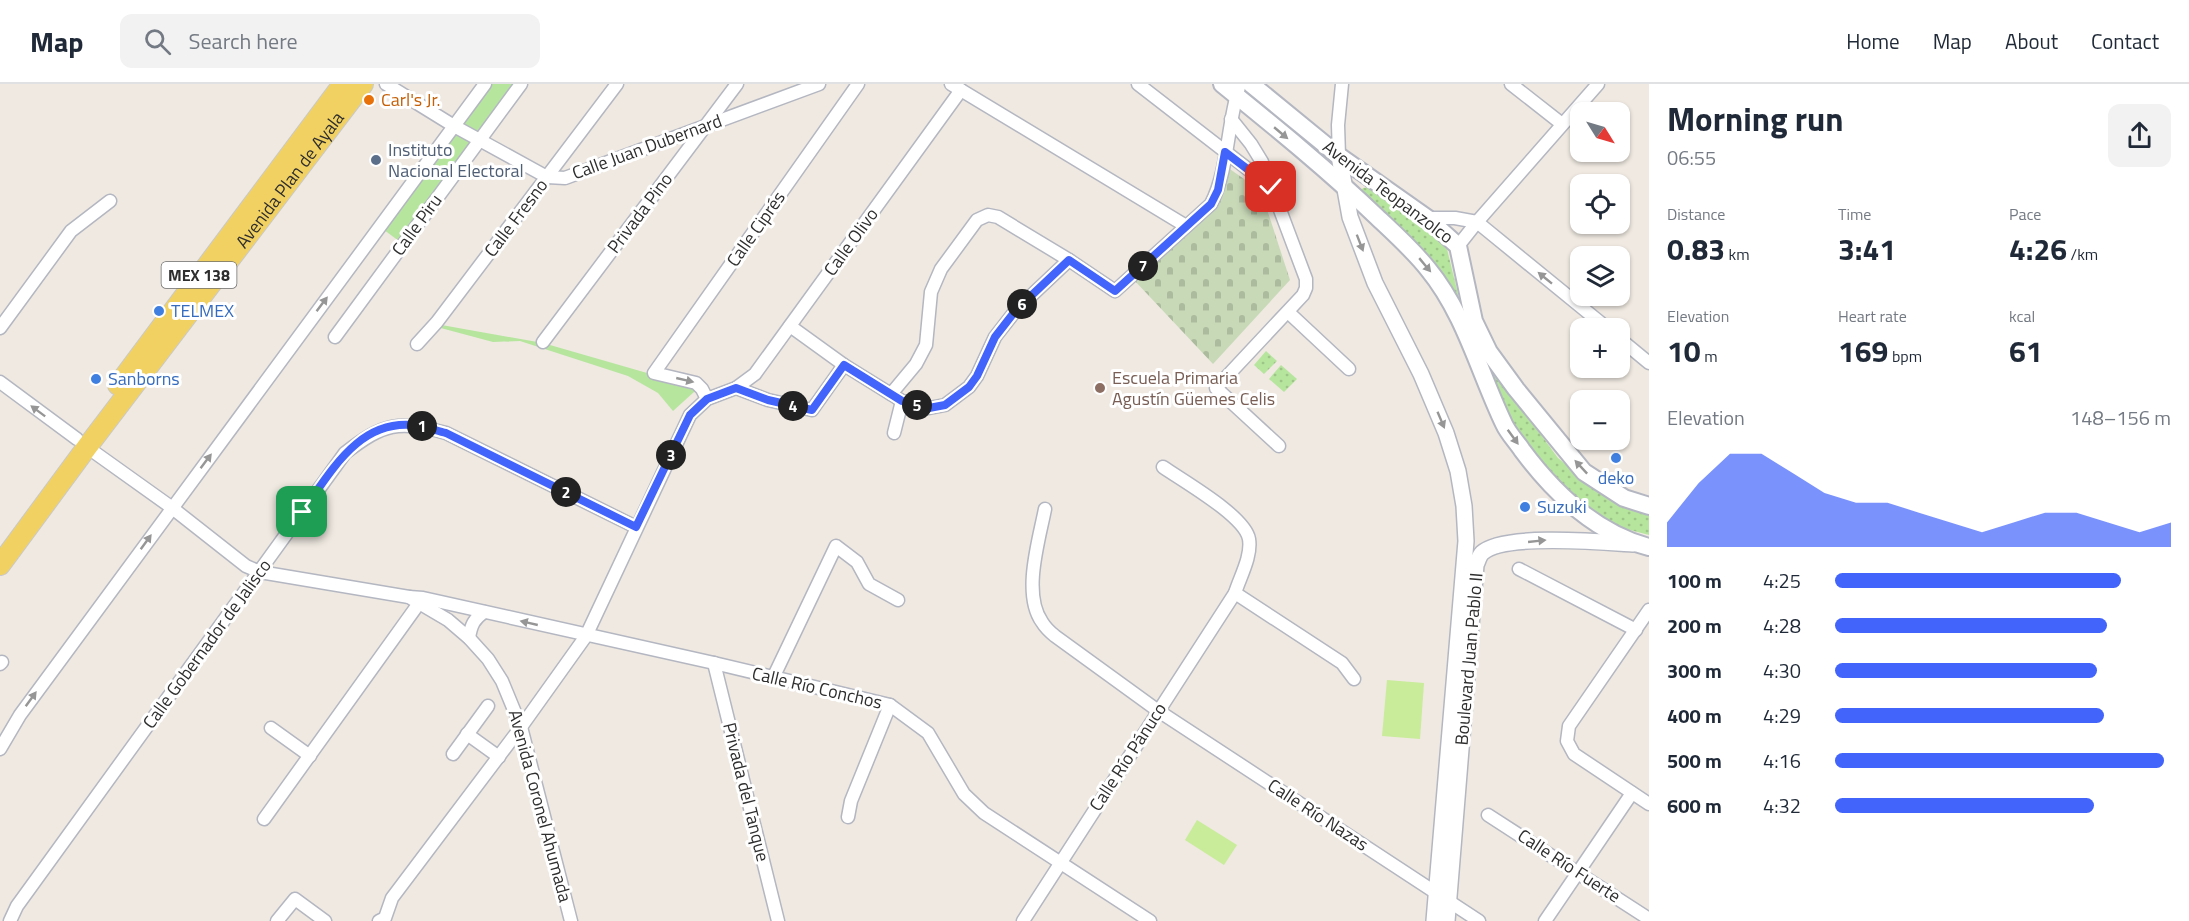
<!DOCTYPE html>
<html lang="en">
<head>
<meta charset="utf-8">
<style>
  :root { --surface:#fff; --page:#f2f2f3; --text:#1f2937; --muted:#747a83; --line:#e0e1e3; --accent:#4264fb }
  body { margin:0; font-family:"Titillium Web",sans-serif; background:var(--page); color:var(--text); height:100vh; display:flex; flex-direction:column; font-size:22px; white-space:nowrap }
  * { box-sizing:border-box; margin:0 }
  p { font-size:20px; color:var(--muted) }
  .icon { flex:none; width:33px; height:33px; fill:none; stroke:currentColor; stroke-width:2; stroke-linecap:round; stroke-linejoin:round }
  .map { position:relative; flex:1; overflow:hidden }
  .panel { display:flex; flex-direction:column; background:var(--surface); width:540px }
  .panel>* { flex:none }
  .needle { width:39px; rotate:127deg }
  .tools { position:absolute; left:1570px; top:18px; display:grid; gap:12px }
  .tools a { display:grid; place-items:center; width:60px; height:60px; border-radius:12px; background:var(--surface); box-shadow:0 2px 4px #0004; font-size:30px }
  .pin { position:absolute; display:grid; place-items:center; width:51px; height:51px; color:#fff; margin:-26px; border-radius:12px; box-shadow:0 3px 9px #0006 }
  .km { position:absolute; width:30px; height:30px; margin:-15px; border-radius:50%; background:#222; color:#fff; font-size:16px; line-height:30px; text-align:center }
  .round { display:grid; place-items:center; flex:none; width:63px; height:63px; border-radius:12px; background:var(--page) }
  .overview { display:flex; align-items:center; justify-content:space-between; height:102px; padding:0 18px }
  h1 { font-size:33px; font-weight:700; line-height:45px }
  .figures { display:grid; grid-template-columns:repeat(3,1fr); gap:9px; height:102px; padding:6px 18px }
  .figures div { display:grid; align-content:center }
  .figures b { font-size:30px; font-weight:700 }
  .figures small { font-size:16px; font-weight:400 }
  .figures p { font-size:16px }
  .chart { height:168px; padding:12px 18px }
  .chart p { display:flex; justify-content:space-between }
  .chart svg { width:100%; height:108px; margin-top:6px; fill:var(--accent); opacity:.7 }
  ul { padding:0 18px; list-style:none; font-size:20px }
  li { display:grid; grid-template-columns:96px 72px 1fr; align-items:center; height:45px }
  li i { height:15px; border-radius:8px; background:var(--accent) }
  header { display:flex; align-items:center; gap:36px; box-sizing:border-box; height:84px; padding:0 30px; background:var(--surface); border-bottom:2px solid var(--line) }
  header strong { font-size:28px }
  nav { display:flex; gap:33px; margin-inline-start:auto; font-size:21px }
  .search { width:420px; height:54px; background:var(--page); display:flex; align-items:center; gap:15px; box-sizing:border-box; padding:0 21px; border-radius:12px; color:var(--muted); font-size:22px }
  main { display:flex; flex:1; min-height:0 }
  .map>svg:first-child { display:block }
  .grass { fill:url(#grass-dots) }
  .cemetery { fill:url(#cemetery-stones) }
  .park { fill:#b6e59e }
  .pitch { fill:#c9ec9a }
  .lines { fill:none; stroke-linecap:round; stroke-linejoin:round }
  .minor-casing { stroke:#b4b7c1; stroke-width:15 }
  .tertiary-casing { stroke:#b4b7c1; stroke-width:18 }
  .secondary-casing { stroke:#b4b7c1; stroke-width:20 }
  .primary-casing { stroke:#c9c9c9; stroke-width:22 }
  .minor { stroke:#fff; stroke-width:12 }
  .tertiary { stroke:#fff; stroke-width:15 }
  .secondary { stroke:#fff; stroke-width:16 }
  .primary { stroke:#f2d163; stroke-width:20 }
  .oneway { fill:#969696 }
  .route-casing { stroke:#fff; stroke-width:12 }
  .route { stroke:#4264fb; stroke-width:8 }
  .food-dot { fill:#e8710a; stroke:#fff; stroke-width:2 }
  .service-dot { fill:#5c6f8a; stroke:#fff; stroke-width:2 }
  .shop-dot { fill:#3f7fe0; stroke:#fff; stroke-width:2 }
  .education-dot { fill:#8d6e63; stroke:#fff; stroke-width:2 }
  .labels { text-anchor:middle; stroke-width:6; stroke-linejoin:round; paint-order:stroke }
  .shield { fill:#fff; stroke:#6d6d6d; stroke-width:1.5 }
  .shield-label { font-size:16px; font-weight:bold; fill:#2e2e2e }
  .food-label { font-size:18px; fill:#c56008; stroke:#fff; text-anchor:start }
  .street-label { font-size:18px; fill:#2e2e2e; stroke:#fff }
  .service-label { font-size:18px; fill:#4e5e75; stroke:#fff; text-anchor:start }
  .shop-label { font-size:18px; fill:#366cbe; stroke:#fff; text-anchor:start }
  .education-label { font-size:18px; fill:#785e54; stroke:#fff; text-anchor:start }
</style>
</head>
<body>
<header>
<strong>Map</strong>
<div class="search"><svg class="icon" aria-label="search" viewBox="0 0 24 24"><circle cx="10" cy="10" r="6"/><path d="M15 15l6 6"/></svg>Search here</div>
<nav><a>Home</a><a>Map</a><a>About</a><a>Contact</a></nav>
</header>
<main>
<div class="map">
<svg width="1649" height="837" viewBox="0 0 1649 837">
  <defs>
    <pattern id="grass-dots" width="8" height="8" patternUnits="userSpaceOnUse" patternTransform="scale(1.5)"><rect width="8" height="8" fill="#b6e59e"/><path d="M2 2h.1M6 6h.1" fill="none" stroke="#9dc588" stroke-width="1.8" stroke-linecap="round"/></pattern>
    <pattern id="cemetery-stones" width="16" height="16" patternUnits="userSpaceOnUse" patternTransform="scale(1.5)"><rect width="16" height="16" fill="#c8d9b8"/><path d="M2 7V4a2 2 0 0 1 4 0v3zM10 15v-3a2 2 0 0 1 4 0v3z" fill="#acbb9e"/></pattern>
  </defs>
  <rect width="100%" height="100%" fill="#efe9e1"/>
  <g class="grass">
    <polygon points="1370,103 1428,145 1447,165 1460,218 1457,219 1360,108 1363,104"/>
    <polygon points="1475,261 1558,374 1591,401 1649,425 1649,451 1626,445 1595,431 1576,417 1507,338"/>
    <polygon points="1266,267 1277,277 1264,290 1254,281"/>
    <polygon points="1281,281 1297,295 1284,308 1269,295"/>
  </g>
  <polygon class="cemetery" points="1227,83 1261,107 1290,196 1213,280 1134,196 1210,122"/>
  <g class="park">
    <polygon points="485,0 521,0 403,160 380,143"/>
    <polygon points="436,240 543,259 654,291 695,300 694,308 673,327 658,309 628,292 520,257 493,258 437,243"/>
  </g>
  <g class="pitch">
    <polygon points="1387,596 1424,599 1420,655 1382,652"/>
    <polygon points="1197,736 1237,761 1224,781 1185,756"/>
  </g>
  <g class="lines">
    <g class="minor-casing">
      <g id="minor">
        <polyline points="386,0 454,42 547,93 565,94 819,0"/>
        <polyline points="951,0 1186,142"/>
        <polyline points="1138,0 1271,103"/>
        <polyline points="1511,0 1562,40"/>
        <polyline points="1231,35 1251,60 1262,78 1306,195 1306,204 1303,211 1216,304 1279,362"/>
        <polyline points="1339,72 1338,41 1342,0"/>
        <polyline points="1427,134 1455,134 1477,138 1607,244"/>
        <polyline points="1458,162 1477,138 1598,0"/>
        <polyline points="1288,228 1349,285"/>
        <polyline points="790,242 844,281 902,317 929,324 945,321 969,303 977,292 995,253 1016,226 1069,176"/>
        <polyline points="0,244 71,147 110,117"/>
        <polyline points="335,253 521,0"/>
        <polyline points="1620,255 1649,279"/>
        <polyline points="543,258 737,0"/>
        <polyline points="417,260 437,238 617,0"/>
        <polyline points="0,298 77,355"/>
        <polyline points="736,304 768,316 812,326 844,281"/>
        <path d="M891 310 916 280 926 261 931 208 941 185 977 136 988 131 998 133 1069 176 1115 207 1211 120C1229 85 1227 38 1240 0"/>
        <polyline points="707,315 702,305 696,299 654,289 858,0"/>
        <polyline points="894,349 902,317"/>
        <polyline points="87,363 171,423 246,482 260,488 409,513 448,536 469,554 488,575 502,597 521,643 571,837"/>
        <path d="M1045 425C1039 456 1022 510 1042 538 1045 543 1050 548 1055 552L1157 626 1479 837"/>
        <polyline points="1519,485 1636,546"/>
        <polyline points="1235,509 1342,579 1354,595"/>
        <polyline points="409,513 423,514 714,579 890,621 928,649 964,710 984,729 1150,837"/>
        <polyline points="1649,526 1569,642 1567,657 1574,670 1649,720"/>
        <path d="M469 554C471 541 474 535 484 528"/>
        <polyline points="714,579 778,837"/>
        <polyline points="0,580 2,578"/>
        <polyline points="773,594 836,462 857,478 869,500 898,516"/>
        <polyline points="271,644 310,672"/>
        <polyline points="467,650 499,673"/>
        <polyline points="0,665 20,631 485,0"/>
        <polyline points="453,670 488,622"/>
        <polyline points="1488,731 1649,835"/>
        <polyline points="848,733 851,717 890,621"/>
        <polyline points="264,735 422,515"/>
        <path d="M10 837 17 822 345 369C384 339 398 336 446 349L636 443"/>
        <polyline points="277,837 295,815 325,837"/>
        <polyline points="379,837 385,834 392,814 521,643 586,552 690,331 707,315 736,304 755,290 961,6"/>
        <path d="M1023 837 1235 509C1240 493 1252 472 1249 455 1245 432 1183 397 1163 383"/>
        <polyline points="1545,837 1632,709"/>
      </g>
    </g>
    <g class="tertiary-casing">
      <g id="tertiary">
        <polyline points="1339,72 1350,133 1375,199 1421,290 1446,349 1458,387 1464,422 1466,457 1434,837"/>
        <path d="M1447 837 1476 481C1478 477 1479 472 1482 469 1503 449 1603 458 1633 460"/>
      </g>
    </g>
    <g class="secondary-casing">
      <g id="secondary">
        <path d="M1222 0C1275 43 1328 86 1377 133 1395 150 1413 166 1428 185 1465 230 1479 288 1504 340 1508 349 1516 357 1522 366 1554 409 1595 449 1649 463"/>
        <polyline points="1251,0 1339,72 1427,134 1458,162 1474,237 1489,268 1516,305 1584,388 1624,414 1649,422"/>
      </g>
    </g>
    <g class="primary-casing">
      <g id="primary">
        <polyline points="118,301 343,0"/>
        <path id="s1" d="M0 481 87 363 363 0"/>
      </g>
    </g>
    <use href="#minor" class="minor"/>
    <use href="#tertiary" class="tertiary"/>
    <use href="#secondary" class="secondary"/>
    <use href="#primary" class="primary"/>
  </g>
  <defs><path id="oneway-solid" d="M-6-.8H1V-3.2L6.5 0L1 3.2V.8H-6Z" transform="scale(1.5)"/></defs>
  <g class="oneway">
    <use href="#oneway-solid" transform="translate(1281 49) rotate(40)"/>
    <use href="#oneway-solid" transform="translate(1360 159) rotate(69)"/>
    <use href="#oneway-solid" transform="translate(1425 181) rotate(50)"/>
    <use href="#oneway-solid" transform="translate(1545 194) rotate(-141)"/>
    <use href="#oneway-solid" transform="translate(322 220) rotate(-53)"/>
    <use href="#oneway-solid" transform="translate(685 296) rotate(13)"/>
    <use href="#oneway-solid" transform="translate(38 327) rotate(-143)"/>
    <use href="#oneway-solid" transform="translate(1441 336) rotate(67)"/>
    <use href="#oneway-solid" transform="translate(1513 353) rotate(54)"/>
    <use href="#oneway-solid" transform="translate(206 377) rotate(-53)"/>
    <use href="#oneway-solid" transform="translate(1581 383) rotate(-133)"/>
    <use href="#oneway-solid" transform="translate(1537 457) rotate(-6)"/>
    <use href="#oneway-solid" transform="translate(146 458) rotate(-54)"/>
    <use href="#oneway-solid" transform="translate(529 539) rotate(-167)"/>
    <use href="#oneway-solid" transform="translate(31 615) rotate(-54)"/>
  </g>
  <g class="lines">
    <g class="route-casing">
      <path id="route" d="M302 428C331 388 360 332 419 342 428 343 437 347 446 349L636 443 690 331 707 315 736 304 768 316 812 326 844 281 902 317 929 324 945 321 969 303 977 292 995 253 1016 226 1069 176 1115 207 1211 120 1218 106 1225 68 1271 103"/>
    </g>
    <use href="#route" class="route"/>
  </g>
  <circle class="food-dot" cx="369" cy="16" r="6"/>
  <circle class="service-dot" cx="376" cy="76" r="6"/>
  <g class="shop-dot">
    <circle cx="159" cy="227" r="6"/>
    <circle cx="96" cy="295" r="6"/>
    <circle cx="1616" cy="374" r="6"/>
    <circle cx="1525" cy="423" r="6"/>
  </g>
  <circle class="education-dot" cx="1100" cy="304" r="6"/>
  <g class="labels">
    <rect class="shield" x="161.5" y="178" width="75" height="26" rx="4.5"/>
    <g class="shield-label">
      <text x="199" y="197">MEX 138</text>
    </g>
    <g class="food-label">
      <text x="381" y="22">Carl's Jr.</text>
    </g>
    <g class="street-label">
      <text transform="translate(647 63) rotate(-20)" y="6">Calle Juan Dubernard</text>
      <text dy="6" stroke="none"><textPath href="#s1" startOffset="482">Avenida Plan de Ayala</textPath></text>
      <text transform="translate(1388 108) rotate(37)" y="6">Avenida Teopanzolco</text>
      <text transform="translate(640 129) rotate(-53)" y="6">Privada Pino</text>
      <text transform="translate(516 134) rotate(-53)" y="6">Calle Fresno</text>
      <text transform="translate(417 141) rotate(-54)" y="6">Calle Piru</text>
      <text transform="translate(756 145) rotate(-55)" y="6">Calle Ciprés</text>
      <text transform="translate(851 158) rotate(-54)" y="6">Calle Olivo</text>
      <text transform="translate(207 560) rotate(-54)" y="6">Calle Gobernador de Jalisco</text>
      <text transform="translate(1469 575) rotate(-85)" y="6">Boulevard Juan Pablo II</text>
      <text transform="translate(817 604) rotate(13)" y="6">Calle Río Conchos</text>
      <text transform="translate(1128 673) rotate(-57)" y="6">Calle Río Pánuco</text>
      <text transform="translate(746 708) rotate(76)" y="6">Privada del Tanque</text>
      <text transform="translate(540 722) rotate(75)" y="6">Avenida Coronel Ahumada</text>
      <text transform="translate(1318 731) rotate(33)" y="6">Calle Río Nazas</text>
      <text transform="translate(1569 782) rotate(33)" y="6">Calle Río Fuerte</text>
    </g>
    <g class="service-label">
      <text x="388" y="72">Instituto<tspan x="388" dy="21">Nacional Electoral</tspan></text>
    </g>
    <g class="shop-label">
      <text x="171" y="233">TELMEX</text>
      <text x="108" y="301">Sanborns</text>
      <text x="1616" y="400" text-anchor="middle">deko</text>
      <text x="1537" y="429">Suzuki</text>
    </g>
    <g class="education-label">
      <text x="1112" y="300">Escuela Primaria<tspan x="1112" dy="21">Agustín Güemes Celis</tspan></text>
    </g>
  </g>
</svg>
<div class="tools">
<a><svg class="needle" viewBox="-14 -14 28 28"><path d="M0-13l5 13h-10z" fill="#e53935"/><path d="M0 13l5-13h-10z" fill="#747a83"/></svg></a>
<a><svg class="icon" aria-label="locate" viewBox="0 0 24 24"><circle cx="12" cy="12" r="6"/><path d="M12 2v4M12 18v4M2 12h4M18 12h4"/></svg></a>
<a><svg class="icon" aria-label="layers" viewBox="0 0 24 24"><path d="M12 4l9 5-9 5-9-5zM3 14l9 5 9-5"/></svg></a>
<a>+</a>
<a>−</a>
</div>
<div class="pin" style="left:302px;top:428px;background:#1e9e55"><svg class="icon" aria-label="arrive" viewBox="0 0 24 24"><path d="M6 21V4h12l-3 4 3 4H6"/></svg></div>
<div class="pin" style="left:1271px;top:103px;background:#d93025"><svg class="icon" aria-label="check" viewBox="0 0 24 24"><path d="M5 12l5 5 9-10"/></svg></div>
<b class="km" style="left:422px;top:342px">1</b>
<b class="km" style="left:566px;top:408px">2</b>
<b class="km" style="left:671px;top:371px">3</b>
<b class="km" style="left:793px;top:322px">4</b>
<b class="km" style="left:917px;top:321px">5</b>
<b class="km" style="left:1022px;top:220px">6</b>
<b class="km" style="left:1143px;top:182px">7</b>
</div>
<section class="panel">
<div class="overview"><div><h1>Morning run</h1><p>06:55</p></div><a class="round"><svg class="icon" aria-label="share" viewBox="0 0 24 24"><path d="M12 15V3M7 8l5-5 5 5M5 13v7h14v-7"/></svg></a></div>
<div class="figures">
<div><p>Distance</p><b>0.83<small> km</small></b></div>
<div><p>Time</p><b>3:41</b></div>
<div><p>Pace</p><b>4:26<small> /km</small></b></div>
</div>
<div class="figures">
<div><p>Elevation</p><b>10<small> m</small></b></div>
<div><p>Heart rate</p><b>169<small> bpm</small></b></div>
<div><p>kcal</p><b>61</b></div>
</div>
<div class="chart"><p><span>Elevation</span>148–156 m</p>
<svg viewBox="0 0 160 44" preserveAspectRatio="none"><path d="M0 44V34L10 18L20 6L30 6L40 14L50 22L60 26L70 26L80 30L90 34L100 38L110 34L120 30L130 30L140 34L150 38L160 34V44z"/></svg>
</div>
<ul>
<li><b>100 m</b>4:25<i style="width:85%"></i></li>
<li><b>200 m</b>4:28<i style="width:81%"></i></li>
<li><b>300 m</b>4:30<i style="width:78%"></i></li>
<li><b>400 m</b>4:29<i style="width:80%"></i></li>
<li><b>500 m</b>4:16<i style="width:98%"></i></li>
<li><b>600 m</b>4:32<i style="width:77%"></i></li>
</ul>
</section>
</main>
</body>
</html>
